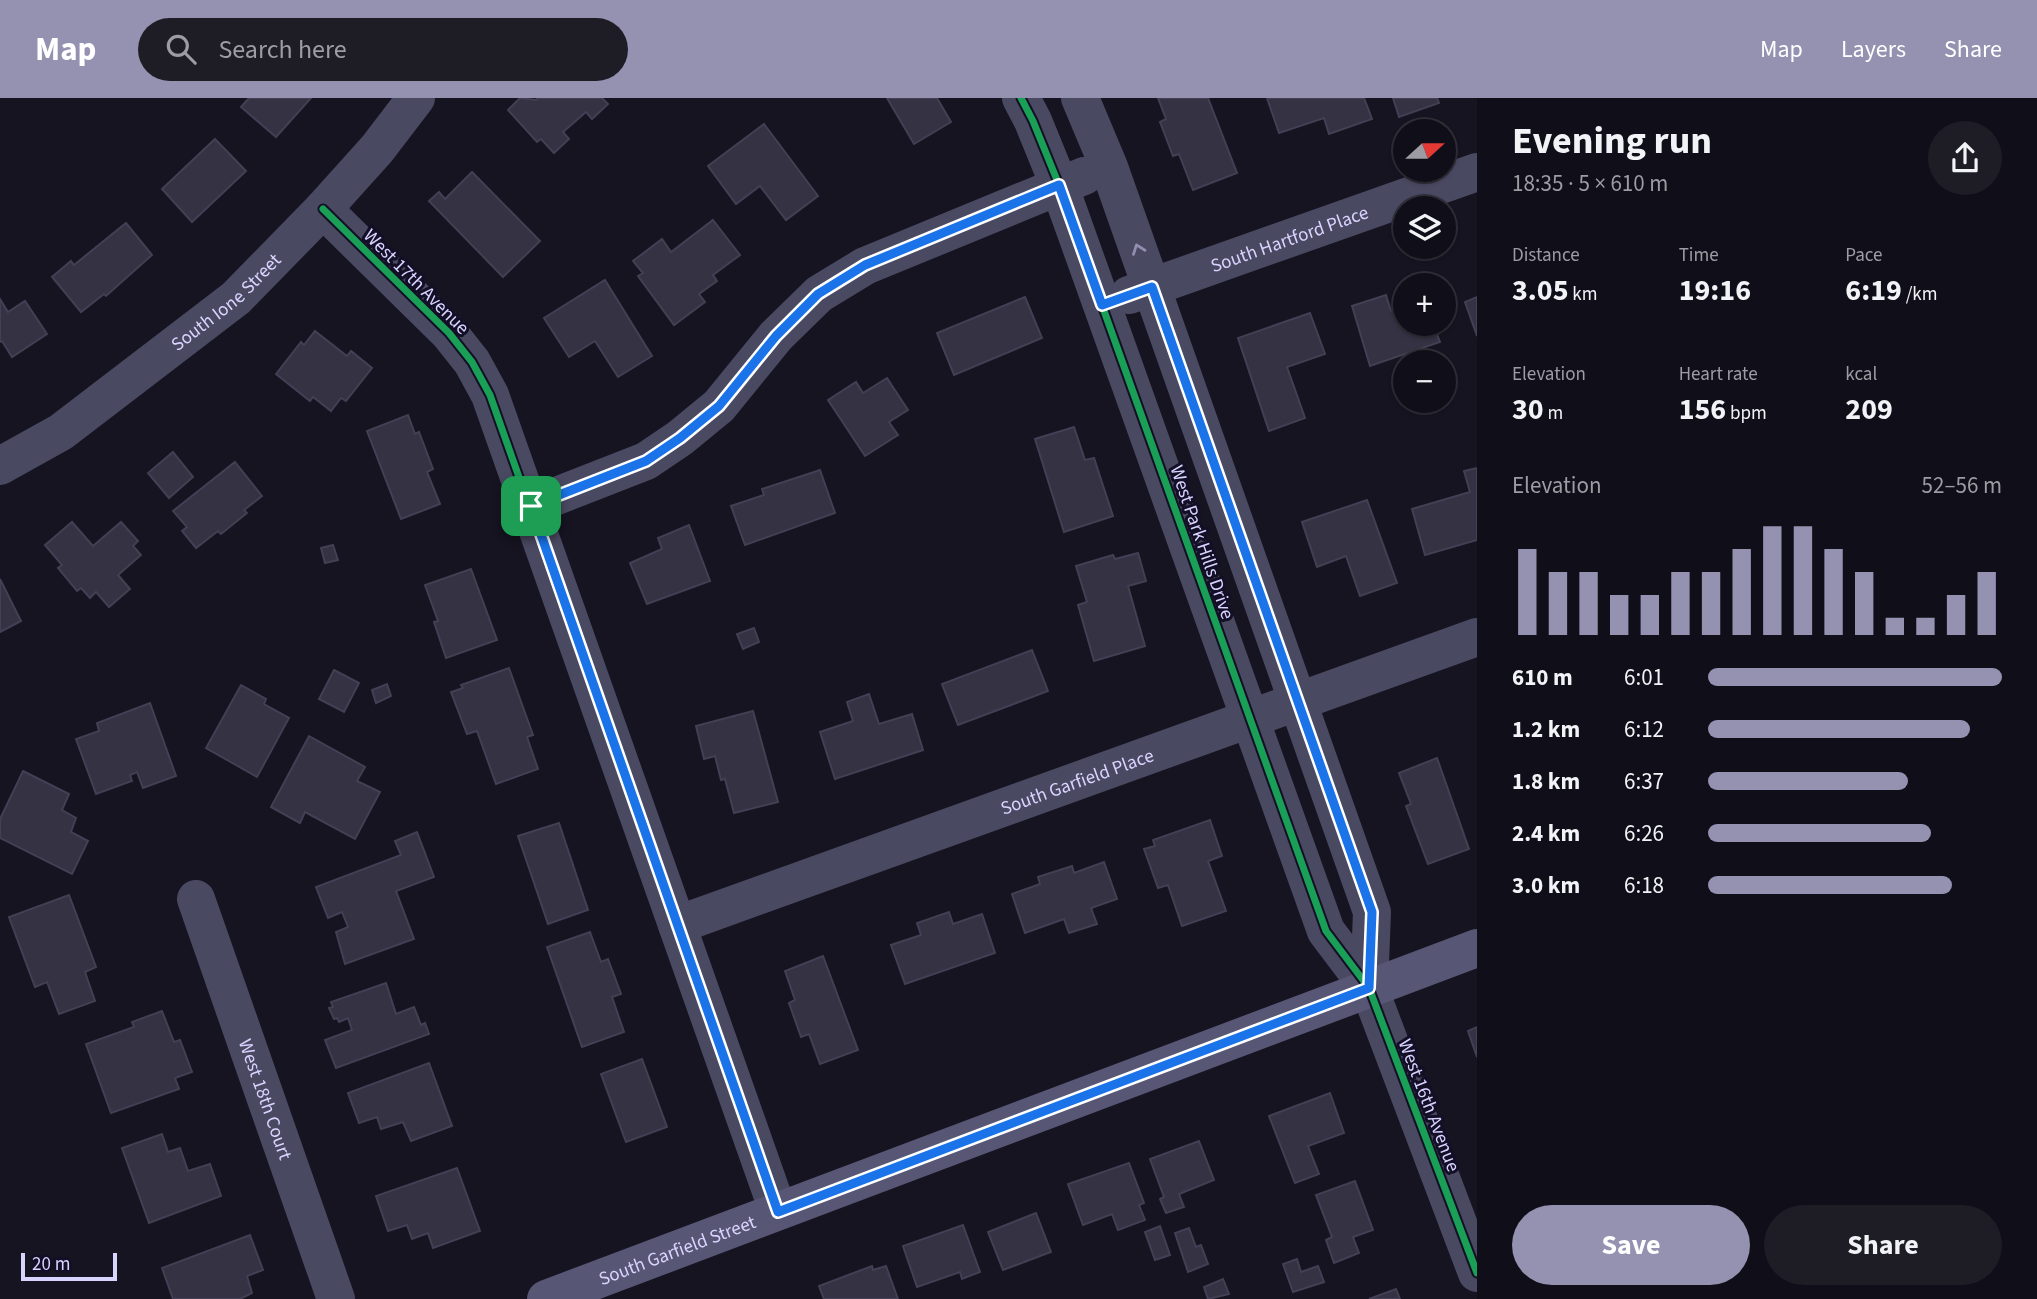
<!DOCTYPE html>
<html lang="en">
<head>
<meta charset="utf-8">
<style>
  :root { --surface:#100f19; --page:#1e1d26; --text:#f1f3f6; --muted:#9c9ca2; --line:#302f38; --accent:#9591b1 }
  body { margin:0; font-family:"Source Sans 3",sans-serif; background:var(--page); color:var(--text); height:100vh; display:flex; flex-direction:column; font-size:26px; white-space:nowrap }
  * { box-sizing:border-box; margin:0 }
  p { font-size:23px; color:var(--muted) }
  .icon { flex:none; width:38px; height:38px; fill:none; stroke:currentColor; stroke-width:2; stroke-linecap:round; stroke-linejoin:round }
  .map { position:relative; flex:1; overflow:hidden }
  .panel { display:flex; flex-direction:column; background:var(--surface); width:560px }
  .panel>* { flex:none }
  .needle { width:46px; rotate:69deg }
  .buttons { position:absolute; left:1393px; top:21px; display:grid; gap:14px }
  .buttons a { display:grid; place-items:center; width:63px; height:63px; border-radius:50%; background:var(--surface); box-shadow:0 2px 5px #0004,0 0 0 2px var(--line); font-size:35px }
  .scale { position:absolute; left:21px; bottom:18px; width:96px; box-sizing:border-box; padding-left:7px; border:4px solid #d9d4ff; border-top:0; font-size:19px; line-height:24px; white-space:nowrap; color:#d9d4ff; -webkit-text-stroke:5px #130f26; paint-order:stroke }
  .pin { position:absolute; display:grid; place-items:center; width:60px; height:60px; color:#fff; margin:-30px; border-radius:14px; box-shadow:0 4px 10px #0006 }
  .round { display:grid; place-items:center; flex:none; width:74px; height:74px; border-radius:37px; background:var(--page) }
  .overview { display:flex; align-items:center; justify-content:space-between; height:119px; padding:0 35px }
  h1 { font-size:38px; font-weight:700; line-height:52px }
  .figures { display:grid; grid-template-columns:repeat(3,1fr); gap:10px; height:119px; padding:7px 35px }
  .figures div { display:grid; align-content:center }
  .figures b { font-size:30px; font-weight:700 }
  .figures small { font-size:19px; font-weight:400 }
  .figures p { font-size:19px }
  .chart { height:196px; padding:14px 35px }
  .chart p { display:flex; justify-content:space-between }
  .chart svg { width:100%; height:126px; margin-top:7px; stroke:var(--accent); stroke-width:6 }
  .cta { display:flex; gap:14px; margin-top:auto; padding:14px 35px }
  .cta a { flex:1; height:80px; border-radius:42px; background:var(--accent); color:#fff; font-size:28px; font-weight:700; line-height:80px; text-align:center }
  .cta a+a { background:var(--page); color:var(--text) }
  ul { padding:0 35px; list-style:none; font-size:23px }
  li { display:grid; grid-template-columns:112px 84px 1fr; align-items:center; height:52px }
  li i { height:18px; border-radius:9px; background:var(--accent) }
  header { display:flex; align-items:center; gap:42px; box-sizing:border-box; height:98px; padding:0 35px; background:var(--accent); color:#fff }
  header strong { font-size:33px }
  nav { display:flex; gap:38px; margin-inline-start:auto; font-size:24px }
  .search { width:490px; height:63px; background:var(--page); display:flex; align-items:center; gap:18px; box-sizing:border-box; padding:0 24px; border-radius:38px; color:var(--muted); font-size:26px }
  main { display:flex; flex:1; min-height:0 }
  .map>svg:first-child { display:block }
  .building { fill:#343243; stroke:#433f54; stroke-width:2 }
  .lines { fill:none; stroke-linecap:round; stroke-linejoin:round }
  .street { stroke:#4a4962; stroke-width:38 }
  .secondary { stroke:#575674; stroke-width:38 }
  .cycleway-casing { stroke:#130f26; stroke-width:11 }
  .cycleway { stroke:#1a9f57; stroke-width:7 }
  .oneway { stroke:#928eb0 }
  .route-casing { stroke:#fff; stroke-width:14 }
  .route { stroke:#1a73e8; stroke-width:9 }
  .labels { text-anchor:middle; stroke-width:6; stroke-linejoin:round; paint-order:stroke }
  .street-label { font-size:19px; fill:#d9d4ff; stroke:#130f26 }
</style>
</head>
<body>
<header>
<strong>Map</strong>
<div class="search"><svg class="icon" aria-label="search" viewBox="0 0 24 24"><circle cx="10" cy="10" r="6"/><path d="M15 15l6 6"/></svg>Search here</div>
<nav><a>Map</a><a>Layers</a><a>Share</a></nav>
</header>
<main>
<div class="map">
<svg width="1477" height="1201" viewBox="0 0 1477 1201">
  <rect width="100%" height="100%" fill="#161421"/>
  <g class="building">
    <polygon points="249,0 311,0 276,39 241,9"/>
    <polygon points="520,0 536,2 538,0 602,0 608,6 592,21 586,14 563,34 569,41 554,55 541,41 537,44 508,12"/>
    <polygon points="887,0 937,0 951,24 914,46"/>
    <polygon points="1158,0 1208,0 1237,75 1193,92 1179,56 1173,58 1160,24 1166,21"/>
    <polygon points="1267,0 1364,0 1372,21 1329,36 1324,20 1279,35"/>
    <polygon points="1393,0 1437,0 1439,5 1399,19"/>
    <polygon points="764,26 818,98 786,122 760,88 736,106 708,68"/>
    <polygon points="215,41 246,73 192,124 162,91"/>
    <polygon points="472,74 540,143 503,179 429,103 439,94 445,101"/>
    <polygon points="713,122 740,157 713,177 717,183 699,196 705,204 674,227 638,178 643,175 633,163 662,141 671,154"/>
    <polygon points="126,125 152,157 106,198 104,196 81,214 52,179 71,163 74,167"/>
    <polygon points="605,182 652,258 618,279 595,243 569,259 544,220"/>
    <polygon points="1386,197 1391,213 1405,208 1405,226 1433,226 1440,244 1370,268 1352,208"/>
    <polygon points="1025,199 1042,240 954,277 937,235"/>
    <polygon points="1477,199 1477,238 1465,204"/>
    <polygon points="0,201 8,214 25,203 47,236 12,259 2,243 0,244"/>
    <polygon points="1310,215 1325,256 1287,269 1305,320 1269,333 1238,240"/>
    <polygon points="315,233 347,258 351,253 372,270 346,303 341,300 331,313 313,299 310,303 276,276 301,244 304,247"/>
    <polygon points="887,280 908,312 889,324 898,337 865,358 828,302 856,284 863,295"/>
    <polygon points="408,317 415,336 419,334 433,371 427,374 440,406 401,421 367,333"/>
    <polygon points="1074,329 1085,362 1094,360 1113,418 1064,434 1035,341"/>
    <polygon points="173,354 193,379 169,400 148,375"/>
    <polygon points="235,364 262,398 244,412 247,415 221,436 218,433 196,450 182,433 187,429 173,413"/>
    <polygon points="1477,370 1477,442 1425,457 1412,411 1470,394 1464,373"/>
    <polygon points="820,372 835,415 745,447 731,408 764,397 762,391"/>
    <polygon points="1367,402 1397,485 1360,498 1346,458 1317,469 1302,424"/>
    <polygon points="72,424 93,448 121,424 138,443 133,448 141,457 118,477 130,491 109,509 96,494 90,500 81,490 77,493 58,470 62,467 45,447"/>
    <polygon points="689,427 710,483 647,506 630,465 662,451 658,440"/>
    <polygon points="333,447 338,462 325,465 321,450"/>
    <polygon points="1138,455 1146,483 1128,488 1145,548 1094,563 1078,507 1087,504 1076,468 1113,457 1115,461"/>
    <polygon points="471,471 497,542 446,560 434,524 438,523 425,487"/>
    <polygon points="0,481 21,523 0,534"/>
    <polygon points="754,530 759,544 743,551 737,536"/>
    <polygon points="1032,552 1048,593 958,627 942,586"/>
    <polygon points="509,570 533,637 527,639 538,671 496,686 477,633 467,636 451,594 463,590 461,587"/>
    <polygon points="334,572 359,585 344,614 319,601"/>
    <polygon points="387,586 391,598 376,605 372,592"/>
    <polygon points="241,587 266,601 264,606 289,620 257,679 206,650"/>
    <polygon points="869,596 879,626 912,616 923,652 835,681 820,634 853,623 847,604"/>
    <polygon points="150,605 176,678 143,690 137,674 130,677 132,683 96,696 76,641 99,633 97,625"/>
    <polygon points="753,613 778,704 734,715 725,681 721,682 715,658 704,661 696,628"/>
    <polygon points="309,638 365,669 357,683 380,694 355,741 305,714 300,725 271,709"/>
    <polygon points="1437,660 1469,751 1428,766 1406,708 1411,706 1399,675"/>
    <polygon points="23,673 69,696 62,712 76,720 71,734 88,743 72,776 0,740 0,721"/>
    <polygon points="1210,722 1222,758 1208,763 1226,813 1182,828 1168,787 1158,790 1144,751 1155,748 1153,742"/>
    <polygon points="559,725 588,812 548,826 518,738"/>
    <polygon points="417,734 434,779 396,793 414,841 345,866 336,834 348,829 342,814 328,820 316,789 401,757 395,743"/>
    <polygon points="1104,764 1117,801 1091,810 1097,826 1069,835 1064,821 1025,835 1012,796 1040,786 1038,779 1072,768 1074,775"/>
    <polygon points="69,797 96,869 85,874 95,903 59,916 47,884 35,889 9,819"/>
    <polygon points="949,814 953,826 982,816 995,855 905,886 891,847 921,837 917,825"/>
    <polygon points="590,834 601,864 608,861 621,896 612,899 624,934 582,949 547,849"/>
    <polygon points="823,858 858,952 820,966 809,936 801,939 789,905 795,902 785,873"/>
    <polygon points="386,885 396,916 414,909 421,927 425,925 429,936 336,970 325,942 352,932 348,920 339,924 337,920 334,921 329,910 333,909 331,904"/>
    <polygon points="162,913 174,944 180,942 192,974 175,980 179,991 111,1015 86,946 134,929 132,924"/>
    <polygon points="1477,929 1477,959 1468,933"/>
    <polygon points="642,961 667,1029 626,1044 601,976"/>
    <polygon points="429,965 452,1028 411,1043 403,1024 381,1031 377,1019 359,1025 348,995"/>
    <polygon points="1330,995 1344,1035 1308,1048 1319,1076 1295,1085 1269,1018"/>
    <polygon points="162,1036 168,1054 180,1050 188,1073 210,1066 221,1098 149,1125 122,1050"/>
    <polygon points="1199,1043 1214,1082 1179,1096 1184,1109 1166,1115 1160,1101 1164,1099 1150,1061"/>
    <polygon points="1129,1065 1144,1105 1139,1107 1145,1122 1118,1132 1112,1116 1083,1127 1068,1086"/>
    <polygon points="457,1070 480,1133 433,1150 428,1135 412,1141 407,1127 388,1133 376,1098"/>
    <polygon points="1355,1083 1373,1132 1353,1139 1359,1155 1334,1165 1326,1142 1332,1139 1316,1097"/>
    <polygon points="1036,1115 1051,1154 1003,1172 988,1134"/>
    <polygon points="963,1127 980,1174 962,1181 960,1174 917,1189 903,1148"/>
    <polygon points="1160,1128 1170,1157 1155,1162 1145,1134"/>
    <polygon points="1189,1130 1196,1149 1201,1147 1208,1166 1188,1174 1175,1135"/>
    <polygon points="250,1137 263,1172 247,1178 252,1195 240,1201 173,1201 162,1170"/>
    <polygon points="1297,1161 1301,1174 1318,1168 1324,1184 1293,1194 1283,1166"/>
    <polygon points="872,1168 873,1172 886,1168 898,1201 824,1201 819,1188"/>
    <polygon points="1223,1181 1229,1196 1208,1201 1204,1189"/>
    <polygon points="1396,1191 1400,1201 1369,1201"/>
  </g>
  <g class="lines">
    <g class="street">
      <polyline points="1021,0 1033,23 1059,87 1326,833 1369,890 1477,1175"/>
      <polyline points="1080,0 1109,69 1372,814 1369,890"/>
      <polyline points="323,111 449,235 472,264 490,297 778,1113"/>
      <path id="s1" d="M1129 197 1477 74"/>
      <path id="s2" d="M0 368 61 334 236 200 323 111 377 51 416 0"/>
      <polyline points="531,408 646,363 680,340 719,308 776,238 819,196 865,168 1084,78"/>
      <path id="s3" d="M196 801 336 1201"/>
      <path id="s4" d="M677 827 1477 539"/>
    </g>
    <path class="secondary" id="s5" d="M546 1201 1477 850"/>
    <g class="cycleway-casing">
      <g id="cycleway">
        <polyline points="1021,0 1033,23 1059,87 1326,833 1369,890 1477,1175"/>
        <polyline points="323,111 449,235 472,264 490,297 778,1113"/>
      </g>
    </g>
    <use href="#cycleway" class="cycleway"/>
  </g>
  <defs><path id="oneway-chevron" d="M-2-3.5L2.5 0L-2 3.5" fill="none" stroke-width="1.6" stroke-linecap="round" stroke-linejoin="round" transform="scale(1.75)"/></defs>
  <use class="oneway" href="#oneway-chevron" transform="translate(1138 151) rotate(-110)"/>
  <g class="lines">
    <g class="route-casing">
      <polygon id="route" points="1059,87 1102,207 1152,189 1372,814 1369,890 778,1114 531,408 646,363 680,340 719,308 776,238 818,196 865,167"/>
    </g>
    <use href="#route" class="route"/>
  </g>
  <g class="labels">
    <g class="street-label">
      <text dy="7" stroke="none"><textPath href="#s1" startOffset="170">South Hartford Place</textPath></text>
      <text transform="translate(417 183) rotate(45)" y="7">West 17th Avenue</text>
      <text dy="7" stroke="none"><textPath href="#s2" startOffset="280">South Ione Street</textPath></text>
      <text transform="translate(1203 444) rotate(71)" y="7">West Park Hills Drive</text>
      <text dy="7" stroke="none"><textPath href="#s4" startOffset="425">South Garfield Place</textPath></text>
      <text dy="7" stroke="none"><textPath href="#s3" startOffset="212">West 18th Court</textPath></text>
      <text transform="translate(1430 1007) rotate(69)" y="7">West 16th Avenue</text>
      <text dy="7" stroke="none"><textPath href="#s5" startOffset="140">South Garfield Street</textPath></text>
    </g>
  </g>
</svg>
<div class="buttons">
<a><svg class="needle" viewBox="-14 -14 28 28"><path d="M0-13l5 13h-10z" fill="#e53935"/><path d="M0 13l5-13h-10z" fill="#9c9ca2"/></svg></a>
<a><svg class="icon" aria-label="layers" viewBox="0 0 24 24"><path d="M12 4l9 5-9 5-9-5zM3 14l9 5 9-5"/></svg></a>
<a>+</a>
<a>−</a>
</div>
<div class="scale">20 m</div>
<div class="pin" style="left:531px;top:408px;background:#1e9e55"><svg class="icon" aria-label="arrive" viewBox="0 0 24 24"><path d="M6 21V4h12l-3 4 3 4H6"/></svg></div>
</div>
<section class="panel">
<div class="overview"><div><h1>Evening run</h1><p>18:35 · 5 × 610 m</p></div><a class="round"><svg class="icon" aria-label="share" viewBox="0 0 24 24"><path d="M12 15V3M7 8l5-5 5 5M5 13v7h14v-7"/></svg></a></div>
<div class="figures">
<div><p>Distance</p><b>3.05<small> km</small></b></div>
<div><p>Time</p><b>19:16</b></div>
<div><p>Pace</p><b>6:19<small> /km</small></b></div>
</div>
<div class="figures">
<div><p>Elevation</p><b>30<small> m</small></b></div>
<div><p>Heart rate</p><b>156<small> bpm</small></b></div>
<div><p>kcal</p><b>209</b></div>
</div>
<div class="chart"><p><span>Elevation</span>52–56 m</p>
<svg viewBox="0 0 160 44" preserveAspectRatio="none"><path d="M5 44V14M15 44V22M25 44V22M35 44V30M45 44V30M55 44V22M65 44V22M75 44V14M85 44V6M95 44V6M105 44V14M115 44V22M125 44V38M135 44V38M145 44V30M155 44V22"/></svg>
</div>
<ul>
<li><b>610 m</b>6:01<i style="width:100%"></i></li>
<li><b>1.2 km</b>6:12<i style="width:89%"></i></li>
<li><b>1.8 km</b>6:37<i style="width:68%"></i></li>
<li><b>2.4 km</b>6:26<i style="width:76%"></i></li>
<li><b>3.0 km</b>6:18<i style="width:83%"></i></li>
</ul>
<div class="cta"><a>Save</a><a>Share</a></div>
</section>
</main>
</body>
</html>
